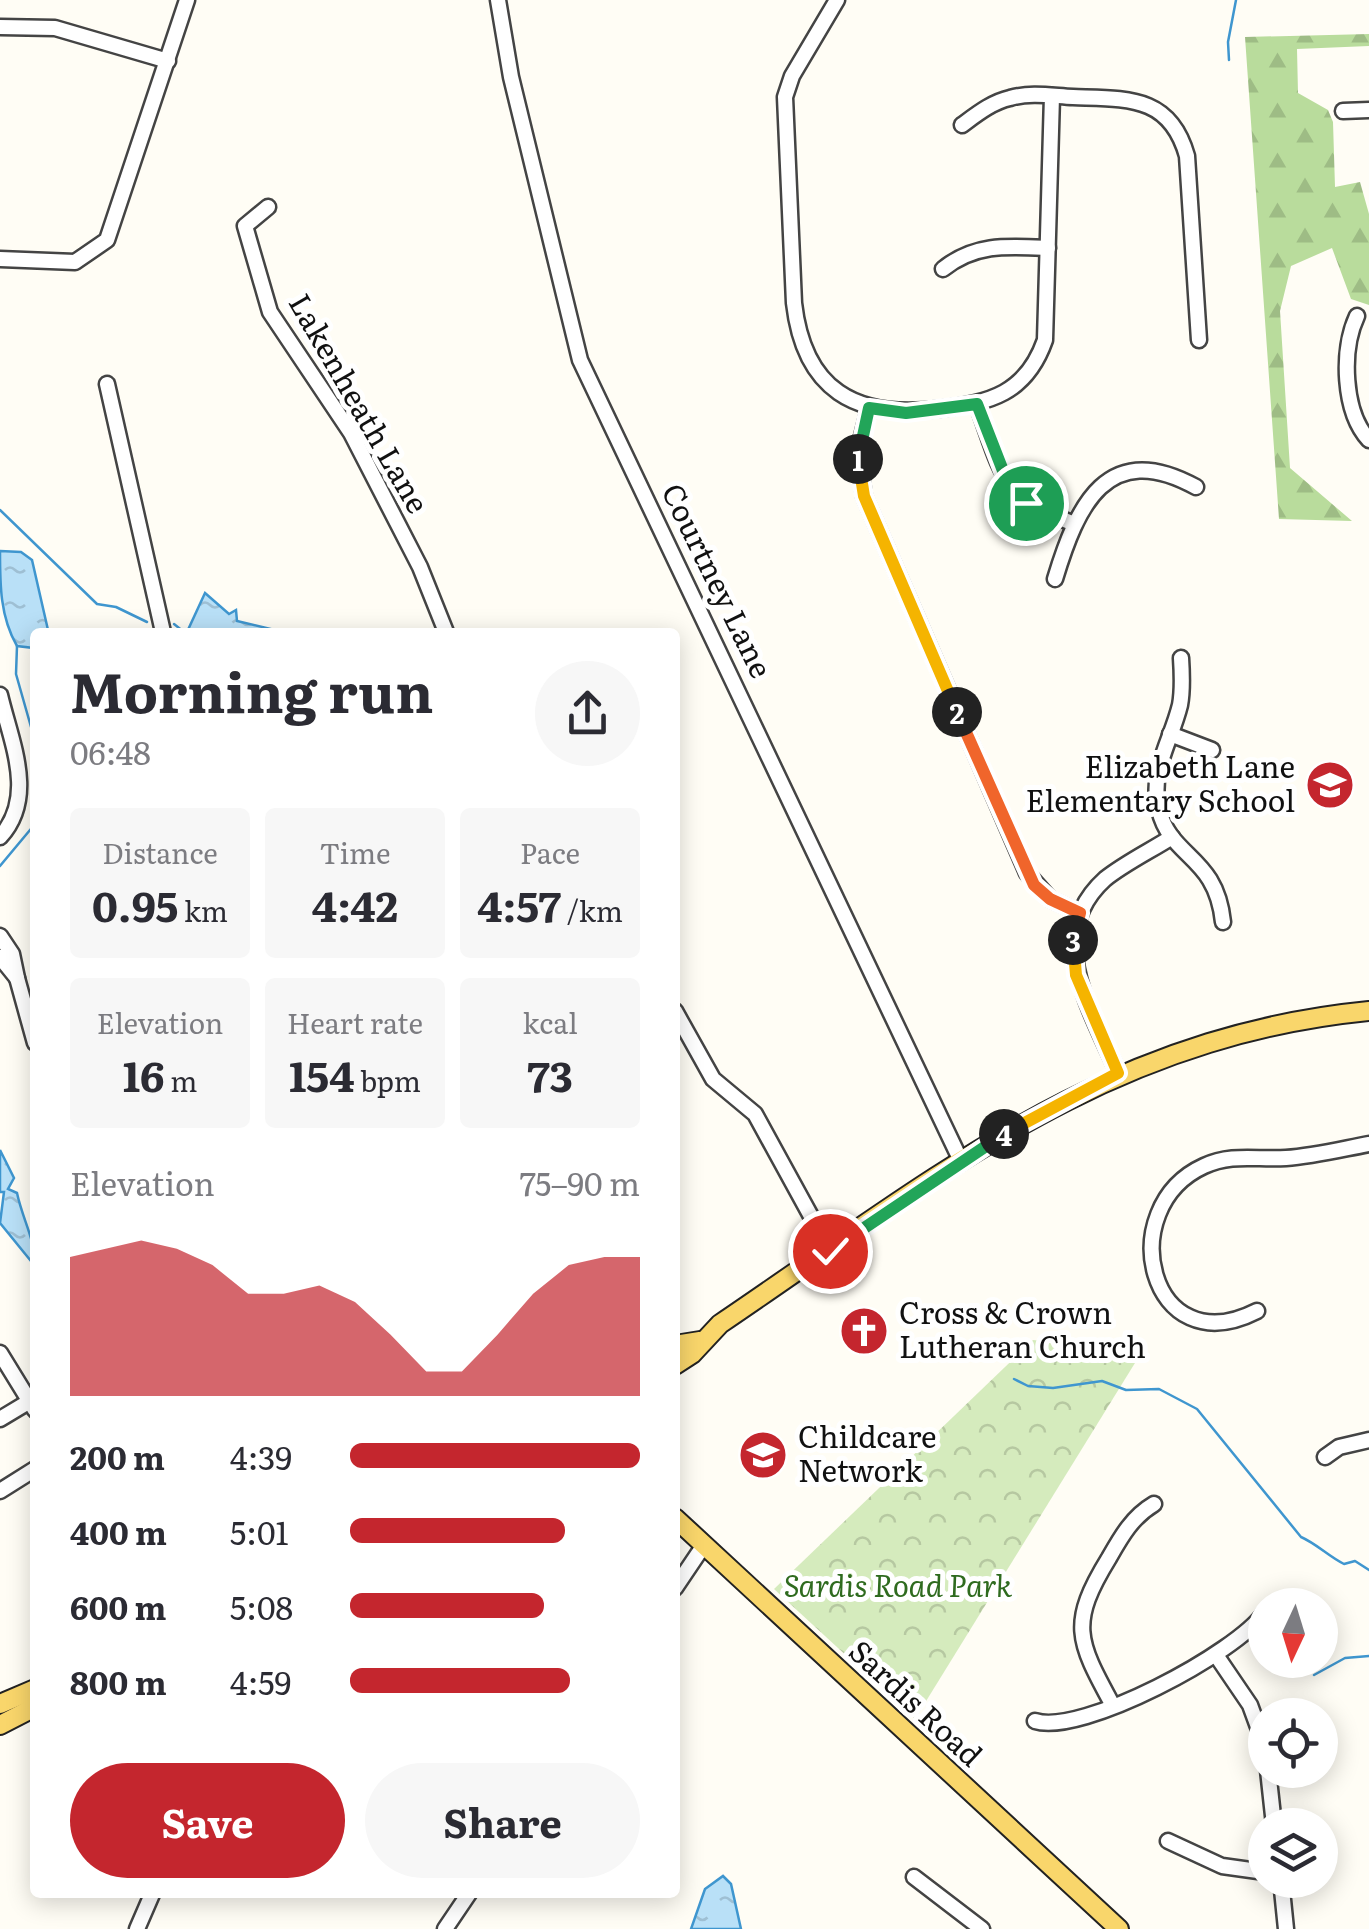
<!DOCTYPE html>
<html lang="en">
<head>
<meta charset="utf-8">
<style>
  :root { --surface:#fff; --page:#f7f7f7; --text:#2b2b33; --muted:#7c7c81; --accent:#c4262e }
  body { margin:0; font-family:Literata,serif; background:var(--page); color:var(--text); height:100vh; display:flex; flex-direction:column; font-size:38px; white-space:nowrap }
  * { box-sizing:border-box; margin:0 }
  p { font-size:32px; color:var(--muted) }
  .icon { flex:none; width:55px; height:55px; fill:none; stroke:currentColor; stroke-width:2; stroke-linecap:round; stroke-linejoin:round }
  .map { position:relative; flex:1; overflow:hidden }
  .panel { position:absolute; left:30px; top:628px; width:650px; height:1270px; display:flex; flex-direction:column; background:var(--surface); border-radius:10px; box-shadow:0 5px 25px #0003 }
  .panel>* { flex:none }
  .needle { width:65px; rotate:184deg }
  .buttons { position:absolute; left:1248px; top:1588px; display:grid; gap:20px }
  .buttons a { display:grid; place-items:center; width:90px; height:90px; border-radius:50%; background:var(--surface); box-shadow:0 5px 25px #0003; font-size:50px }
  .pin { position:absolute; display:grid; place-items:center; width:85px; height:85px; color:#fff; margin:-42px; border:5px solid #fff; border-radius:50%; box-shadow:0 2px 10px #0007 }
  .km { position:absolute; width:50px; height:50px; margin:-25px; border-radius:50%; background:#222; color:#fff; font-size:28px; line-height:50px; text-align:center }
  .round { display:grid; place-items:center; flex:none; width:105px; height:105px; border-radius:52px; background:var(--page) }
  .headline { display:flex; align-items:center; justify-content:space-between; height:170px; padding:0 40px }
  h1 { font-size:55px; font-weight:700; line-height:75px }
  .metrics { display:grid; grid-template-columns:repeat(3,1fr); gap:15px; height:170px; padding:10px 40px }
  .metrics div { display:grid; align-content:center; border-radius:10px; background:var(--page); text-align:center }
  .metrics b { font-size:42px; font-weight:700 }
  .metrics small { font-size:28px; font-weight:400 }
  .metrics p { font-size:28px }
  .chart { height:280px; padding:20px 40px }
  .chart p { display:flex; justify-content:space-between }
  .chart svg { width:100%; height:180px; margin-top:10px; fill:var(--accent); opacity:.7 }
  .action { display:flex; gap:20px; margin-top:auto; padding:20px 40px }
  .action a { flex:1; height:115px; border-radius:60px; background:var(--accent); color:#fff; font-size:40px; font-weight:700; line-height:115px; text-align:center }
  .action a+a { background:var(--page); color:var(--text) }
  ul { padding:0 40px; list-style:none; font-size:32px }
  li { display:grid; grid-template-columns:160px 120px 1fr; align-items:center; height:75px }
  li i { height:25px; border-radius:12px; background:var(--accent) }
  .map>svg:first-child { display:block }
  .forest { fill:url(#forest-firs) }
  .park { fill:url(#park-crowns) }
  .water { fill:url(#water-ripples); stroke:#3f96cf; stroke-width:2.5 }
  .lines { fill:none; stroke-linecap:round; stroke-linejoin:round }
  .stream { stroke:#3f96cf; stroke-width:2.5 }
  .minor-casing { stroke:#444; stroke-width:19 }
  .major-casing { stroke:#222; stroke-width:22 }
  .minor { stroke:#fff; stroke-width:14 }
  .major { stroke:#f9d66b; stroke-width:18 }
  .split-1-casing { stroke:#fff; stroke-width:20 }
  .split-2-casing { stroke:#fff; stroke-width:20 }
  .split-3-casing { stroke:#fff; stroke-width:20 }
  .split-4-casing { stroke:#fff; stroke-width:20 }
  .split-5-casing { stroke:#fff; stroke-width:20 }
  .split-1 { stroke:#22a559; stroke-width:12 }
  .split-2 { stroke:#f5b400; stroke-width:12 }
  .split-3 { stroke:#f0652b; stroke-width:12 }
  .split-4 { stroke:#f5b400; stroke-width:12 }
  .split-5 { stroke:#22a559; stroke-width:12 }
  .labels { text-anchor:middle; stroke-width:10; stroke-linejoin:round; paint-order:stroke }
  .street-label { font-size:30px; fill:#111; stroke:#fff }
  .poi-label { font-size:30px; fill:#111; stroke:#fff; text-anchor:start }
  .park-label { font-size:30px; font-style:italic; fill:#2f6b1f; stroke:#fff }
</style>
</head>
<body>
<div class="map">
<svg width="1369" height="1929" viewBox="0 0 1369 1929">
  <defs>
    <pattern id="forest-firs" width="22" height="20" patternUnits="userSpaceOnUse" patternTransform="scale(2.5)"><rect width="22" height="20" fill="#b9dc9c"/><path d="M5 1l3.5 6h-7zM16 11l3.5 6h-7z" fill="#9ebc85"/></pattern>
    <pattern id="park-crowns" width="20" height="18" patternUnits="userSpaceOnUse" patternTransform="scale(2.5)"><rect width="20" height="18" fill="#d5ebbd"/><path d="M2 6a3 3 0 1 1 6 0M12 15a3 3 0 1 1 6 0" fill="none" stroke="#b6c8a1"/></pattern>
    <pattern id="water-ripples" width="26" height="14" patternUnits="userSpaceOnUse" patternTransform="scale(2.5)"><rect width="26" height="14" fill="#b9e0f7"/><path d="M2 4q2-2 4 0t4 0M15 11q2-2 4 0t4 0" fill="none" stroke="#9ebfd3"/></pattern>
  </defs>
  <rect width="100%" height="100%" fill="#fffdf5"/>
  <polygon class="forest" points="1369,34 1369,46 1297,49 1298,93 1328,110 1333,122 1335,187 1360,182 1369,214 1369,305 1351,299 1332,248 1291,266 1280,311 1290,468 1352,521 1279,519 1245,37"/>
  <polygon class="park" points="1033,1340 1143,1350 915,1719 774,1589"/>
  <g class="water">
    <path d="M0 551 21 552 32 560 48 630 35 632 34 648 17 646C0 617 0 584 0 551Z"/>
    <polygon points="205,593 229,614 236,610 237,621 283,632 187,632"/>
    <path d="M0 1150 14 1178 8 1189 17 1193C23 1221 35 1238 35 1266L0 1223 4 1192H0Z"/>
    <polygon points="723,1876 731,1884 741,1929 691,1929 705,1889"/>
  </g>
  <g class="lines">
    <g class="stream">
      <polyline points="1229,60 1228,42 1236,0"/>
      <polyline points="0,510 97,604 116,607 147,622"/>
      <polyline points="174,624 184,632"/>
      <polyline points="17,646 16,674 35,741"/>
      <polyline points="0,866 35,824"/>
      <path d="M1014 1379 1028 1386 1053 1388 1102 1381 1126 1390 1159 1389 1197 1409 1301 1537C1317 1544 1328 1556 1344 1564L1355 1561 1369 1570"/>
      <polyline points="1314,1675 1345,1658 1369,1656"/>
    </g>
    <g class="minor-casing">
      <g id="minor">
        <polyline points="498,0 511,77 580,360 961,1161"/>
        <path d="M837 0 792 76 785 97 794 303C804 390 855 419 938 409 990 403 1026 394 1045 340L1052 96"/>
        <polyline points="0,27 55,28 168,61"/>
        <polyline points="1343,111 1369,110"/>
        <path d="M962 125C977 114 992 102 1010 98 1031 92 1052 96 1073 97 1127 99 1170 95 1187 156L1199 340"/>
        <polyline points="268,207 245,226 270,312 351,433 420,567 446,632"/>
        <polyline points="0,259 75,262 107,240 187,0"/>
        <path d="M943 269C975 243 1008 246 1048 248"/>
        <path d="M1357 316C1341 350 1343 412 1369 440"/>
        <polyline points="107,384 163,632"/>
        <path d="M977 404C1002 472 1000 496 1072 523"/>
        <polyline points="869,409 858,452 864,496 1027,873 1050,899 1080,913"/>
        <path d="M1055 579C1077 506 1107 438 1196 487"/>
        <path d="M1181 658C1182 673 1183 689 1180 705 1171 742 1149 771 1159 810 1171 859 1216 855 1223 922"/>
        <path d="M0 695C11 742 37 797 0 837"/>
        <polyline points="1170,734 1212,750"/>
        <polyline points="0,936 12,954 17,978 0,957"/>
        <polyline points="17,978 35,1043"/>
        <polyline points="675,1011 713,1079 755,1114 830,1251"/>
        <path d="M1118 1073C1092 1011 1042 936 1105 879 1125 863 1150 851 1172 837"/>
        <path d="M1257 1311C1149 1366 1112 1208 1204 1166 1232 1153 1257 1160 1286 1158 1314 1156 1342 1149 1369 1144"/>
        <polyline points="0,1353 35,1410"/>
        <polyline points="0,1419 35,1398"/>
        <polyline points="1325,1457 1339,1447 1369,1440"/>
        <polyline points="0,1491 35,1469"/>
        <polyline points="675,1588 704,1545"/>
        <polyline points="1216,1655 1250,1705 1265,1746"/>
        <path d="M1112 1704C1077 1640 1069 1623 1109 1558 1121 1537 1132 1517 1154 1504"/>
        <path d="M1035 1721C1081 1736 1237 1653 1265 1612"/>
        <polyline points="1268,1770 1274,1825"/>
        <polyline points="1168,1841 1222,1866 1265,1872"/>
        <polyline points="914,1877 982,1929"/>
        <polyline points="1281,1880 1286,1929"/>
        <polyline points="137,1929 153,1892"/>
        <polyline points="445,1929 470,1892"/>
      </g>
    </g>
    <g class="major-casing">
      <g id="major">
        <polyline points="675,1345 700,1341"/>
        <path d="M675 1365 692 1354 720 1324C933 1180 1103 1037 1369 1011"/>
        <polyline points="675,1518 1119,1929"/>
        <polyline points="0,1704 35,1689"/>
        <polyline points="0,1725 35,1707"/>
      </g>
    </g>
    <use href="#minor" class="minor"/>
    <use href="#major" class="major"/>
  </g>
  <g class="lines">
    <g class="split-1-casing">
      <polyline id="split-1" points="858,459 869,408 906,413 977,404 1007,481 1026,503"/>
    </g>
    <g class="split-2-casing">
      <polyline id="split-2" points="858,459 864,496 957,712"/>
    </g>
    <g class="split-3-casing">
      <polyline id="split-3" points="957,712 1034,885 1050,899 1080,913 1073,940"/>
    </g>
    <g class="split-4-casing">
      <polyline id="split-4" points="1004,1134 1118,1073 1076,975 1073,940"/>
    </g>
    <g class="split-5-casing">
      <polyline id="split-5" points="830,1251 1004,1134"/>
    </g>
    <use href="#split-1" class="split-1"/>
    <use href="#split-2" class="split-2"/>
    <use href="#split-3" class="split-3"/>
    <use href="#split-4" class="split-4"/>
    <use href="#split-5" class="split-5"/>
  </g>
  <defs>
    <g id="school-disc" transform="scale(2.5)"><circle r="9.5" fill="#c4262e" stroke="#fff"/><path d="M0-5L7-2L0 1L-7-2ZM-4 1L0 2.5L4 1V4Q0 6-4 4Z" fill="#fff"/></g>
    <g id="church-disc" transform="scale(2.5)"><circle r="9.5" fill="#c4262e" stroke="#fff"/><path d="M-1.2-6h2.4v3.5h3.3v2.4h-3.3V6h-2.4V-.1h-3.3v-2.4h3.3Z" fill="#fff"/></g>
  </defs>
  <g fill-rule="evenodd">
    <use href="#school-disc" x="1330" y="785"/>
    <use href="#church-disc" x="864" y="1331"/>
    <use href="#school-disc" x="763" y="1455"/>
  </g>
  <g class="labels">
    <g class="street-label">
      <text transform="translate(358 404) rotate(60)" y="10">Lakenheath Lane</text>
      <text transform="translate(716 581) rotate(64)" y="10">Courtney Lane</text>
      <text transform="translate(915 1704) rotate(43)" y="10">Sardis Road</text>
    </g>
    <g class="poi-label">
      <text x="1295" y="778" text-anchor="end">Elizabeth Lane<tspan x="1295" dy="34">Elementary School</tspan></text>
      <text x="899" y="1324">Cross &amp; Crown<tspan x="899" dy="34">Lutheran Church</tspan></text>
      <text x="798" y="1448">Childcare<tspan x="798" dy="34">Network</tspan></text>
    </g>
    <g class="park-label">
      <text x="898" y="1597">Sardis Road Park</text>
    </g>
  </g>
</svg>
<div class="buttons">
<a><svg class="needle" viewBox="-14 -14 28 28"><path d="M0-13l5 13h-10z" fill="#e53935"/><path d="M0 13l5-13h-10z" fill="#7c7c81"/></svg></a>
<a><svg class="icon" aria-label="locate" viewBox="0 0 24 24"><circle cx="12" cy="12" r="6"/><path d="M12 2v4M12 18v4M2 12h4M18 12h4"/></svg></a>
<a><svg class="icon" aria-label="layers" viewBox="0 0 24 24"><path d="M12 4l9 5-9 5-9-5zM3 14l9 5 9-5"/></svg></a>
</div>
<div class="pin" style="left:1026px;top:503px;background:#1e9e55"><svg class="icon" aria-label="arrive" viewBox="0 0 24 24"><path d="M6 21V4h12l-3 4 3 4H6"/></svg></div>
<div class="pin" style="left:830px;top:1251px;background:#d93025"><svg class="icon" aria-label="check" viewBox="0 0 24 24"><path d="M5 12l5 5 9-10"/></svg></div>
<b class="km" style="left:858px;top:459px">1</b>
<b class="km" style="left:957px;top:712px">2</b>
<b class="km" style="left:1073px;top:940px">3</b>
<b class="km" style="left:1004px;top:1134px">4</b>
<section class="panel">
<div class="headline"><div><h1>Morning run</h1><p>06:48</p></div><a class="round"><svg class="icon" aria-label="share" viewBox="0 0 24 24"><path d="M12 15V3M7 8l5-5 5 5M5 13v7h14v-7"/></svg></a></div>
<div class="metrics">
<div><p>Distance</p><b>0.95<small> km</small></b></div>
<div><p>Time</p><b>4:42</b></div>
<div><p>Pace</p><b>4:57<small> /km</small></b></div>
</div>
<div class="metrics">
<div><p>Elevation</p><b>16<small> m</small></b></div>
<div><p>Heart rate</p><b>154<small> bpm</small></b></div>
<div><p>kcal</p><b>73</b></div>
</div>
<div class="chart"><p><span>Elevation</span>75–90 m</p>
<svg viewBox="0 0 160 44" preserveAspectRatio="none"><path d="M0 44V10L10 8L20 6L30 8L40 12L50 19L60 19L70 17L80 21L90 29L100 38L110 38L120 29L130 19L140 12L150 10L160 10V44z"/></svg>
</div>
<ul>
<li><b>200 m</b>4:39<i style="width:100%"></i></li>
<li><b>400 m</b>5:01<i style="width:74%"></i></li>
<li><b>600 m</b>5:08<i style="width:67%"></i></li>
<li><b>800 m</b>4:59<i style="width:76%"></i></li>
</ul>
<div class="action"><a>Save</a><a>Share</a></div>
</section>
</div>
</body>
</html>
